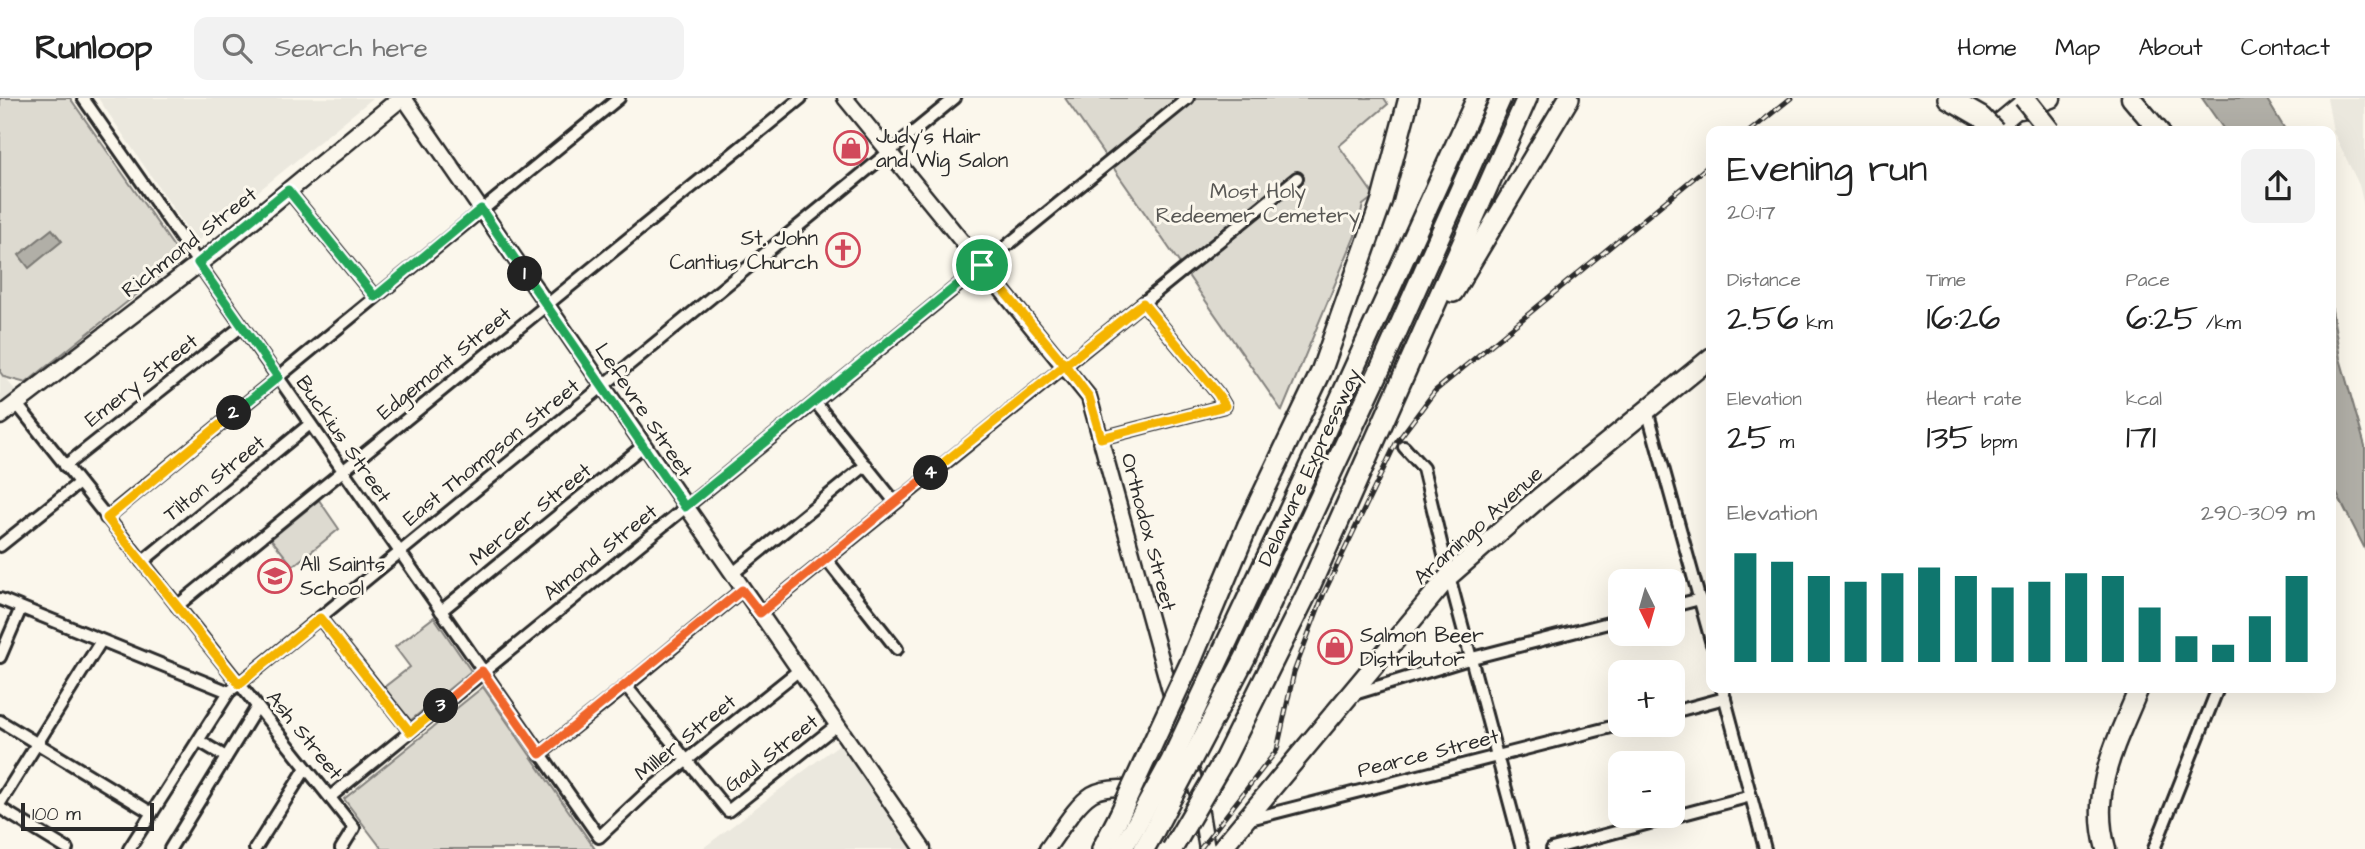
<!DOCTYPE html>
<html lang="en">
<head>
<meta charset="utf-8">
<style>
  :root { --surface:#fff; --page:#f2f2f2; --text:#222; --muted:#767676; --line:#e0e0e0; --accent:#0f766e }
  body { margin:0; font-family:"Architects Daughter",sans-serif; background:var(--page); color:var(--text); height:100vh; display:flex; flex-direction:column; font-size:26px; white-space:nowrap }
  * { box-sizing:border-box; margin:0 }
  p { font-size:23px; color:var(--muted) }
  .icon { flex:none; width:38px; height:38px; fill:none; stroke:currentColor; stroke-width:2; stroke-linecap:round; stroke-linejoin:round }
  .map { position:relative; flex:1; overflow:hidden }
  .details { position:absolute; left:1706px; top:28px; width:630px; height:567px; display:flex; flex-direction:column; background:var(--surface); border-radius:14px; box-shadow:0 7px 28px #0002 }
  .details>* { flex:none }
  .needle { width:46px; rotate:175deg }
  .buttons { position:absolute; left:1608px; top:471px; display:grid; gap:14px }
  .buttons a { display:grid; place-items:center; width:77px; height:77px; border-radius:14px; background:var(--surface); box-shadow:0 7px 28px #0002; font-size:35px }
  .scale { position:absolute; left:21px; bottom:18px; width:133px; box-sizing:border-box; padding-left:7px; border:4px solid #2b2b2b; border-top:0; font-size:19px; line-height:24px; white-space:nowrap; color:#2b2b2b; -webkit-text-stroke:5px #fbf7ec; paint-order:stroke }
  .pin { position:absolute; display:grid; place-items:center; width:60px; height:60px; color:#fff; margin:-30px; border:4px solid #fff; border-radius:50%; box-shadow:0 2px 7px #0007 }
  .km { position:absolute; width:35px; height:35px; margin:-18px; border-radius:50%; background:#222; color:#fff; font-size:19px; line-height:35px; text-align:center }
  .round { display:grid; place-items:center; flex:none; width:74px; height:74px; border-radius:14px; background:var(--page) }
  .overview { display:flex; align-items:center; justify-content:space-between; height:119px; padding:0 21px }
  h1 { font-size:38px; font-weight:600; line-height:52px }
  .metrics { display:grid; grid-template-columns:repeat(3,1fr); gap:10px; height:119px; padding:7px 21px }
  .metrics div { display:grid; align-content:center }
  .metrics b { font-size:35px; font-weight:600 }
  .metrics small { font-size:19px; font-weight:400 }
  .metrics p { font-size:19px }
  .chart { height:196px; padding:14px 21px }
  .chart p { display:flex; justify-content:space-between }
  .chart svg { width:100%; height:126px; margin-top:7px; stroke:var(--accent); stroke-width:6 }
  header { display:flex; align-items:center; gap:42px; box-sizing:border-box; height:98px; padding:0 35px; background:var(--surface); border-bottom:2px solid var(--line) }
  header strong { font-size:33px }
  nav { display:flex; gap:38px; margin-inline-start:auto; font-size:24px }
  .search { width:490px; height:63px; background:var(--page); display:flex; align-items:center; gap:18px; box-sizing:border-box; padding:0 24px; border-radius:14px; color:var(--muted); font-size:26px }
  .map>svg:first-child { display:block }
  .built { fill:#ebe8de }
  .green { fill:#dddad0; stroke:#84827e; stroke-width:2 }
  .water { fill:#b1afa7; stroke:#7b7a75; stroke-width:2 }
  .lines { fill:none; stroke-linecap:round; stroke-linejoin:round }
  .minor-casing { stroke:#2b2b2b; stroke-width:16 }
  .tertiary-casing { stroke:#2b2b2b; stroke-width:19 }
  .secondary-casing { stroke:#2b2b2b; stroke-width:21 }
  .primary-casing { stroke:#2b2b2b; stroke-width:23 }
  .motorway-casing { stroke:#2b2b2b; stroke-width:24 }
  .minor { stroke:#fbf7ec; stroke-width:10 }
  .tertiary { stroke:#fbf7ec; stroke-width:14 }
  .secondary { stroke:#fbf7ec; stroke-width:16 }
  .primary { stroke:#fbf7ec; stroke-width:18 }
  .motorway { stroke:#fbf7ec; stroke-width:19 }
  .rail-casing { stroke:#2b2b2b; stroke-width:5 }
  .rail { stroke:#fbf7ec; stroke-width:2.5; stroke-dasharray:8; stroke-linecap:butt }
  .motorway-bridge-casing { stroke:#2b2b2b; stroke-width:24; stroke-linecap:butt }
  .motorway-bridge { stroke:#fbf7ec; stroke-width:19 }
  .split-1-casing { stroke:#fff; stroke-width:14 }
  .split-2-casing { stroke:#fff; stroke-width:14 }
  .split-3-casing { stroke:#fff; stroke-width:14 }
  .split-4-casing { stroke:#fff; stroke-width:14 }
  .split-5-casing { stroke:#fff; stroke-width:14 }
  .split-1 { stroke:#22a559; stroke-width:9 }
  .split-2 { stroke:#22a559; stroke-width:9 }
  .split-3 { stroke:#f5b400; stroke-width:9 }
  .split-4 { stroke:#f0652b; stroke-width:9 }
  .split-5 { stroke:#f5b400; stroke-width:9 }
  .labels { text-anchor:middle; stroke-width:6; stroke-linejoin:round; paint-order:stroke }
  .poi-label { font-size:21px; fill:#2b2b2b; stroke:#fbf7ec; text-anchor:start }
  .park-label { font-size:21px; fill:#585754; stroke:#fbf7ec }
  .street-label { font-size:21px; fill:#2b2b2b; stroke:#fbf7ec }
</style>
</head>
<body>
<header>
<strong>Runloop</strong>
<div class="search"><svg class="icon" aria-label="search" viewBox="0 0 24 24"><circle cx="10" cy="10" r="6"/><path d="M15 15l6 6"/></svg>Search here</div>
<nav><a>Home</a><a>Map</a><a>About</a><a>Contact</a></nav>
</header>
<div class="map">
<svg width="2365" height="751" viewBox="0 0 2365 751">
  <rect width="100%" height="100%" fill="#fbf7ec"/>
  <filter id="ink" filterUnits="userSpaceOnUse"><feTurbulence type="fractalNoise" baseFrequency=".0143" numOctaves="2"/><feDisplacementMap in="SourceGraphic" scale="14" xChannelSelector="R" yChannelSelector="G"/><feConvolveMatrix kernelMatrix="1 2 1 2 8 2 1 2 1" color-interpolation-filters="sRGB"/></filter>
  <g filter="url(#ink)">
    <g class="built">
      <polygon points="98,0 373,0 196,144"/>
      <polygon points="2327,0 2365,0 2365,111 2359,87 2333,33"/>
      <polygon points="0,274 16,293 0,305"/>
      <polygon points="841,645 913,751 702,751 817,663"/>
    </g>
    <g class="green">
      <polygon points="0,0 70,0 176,152 172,168 26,285 4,279 0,274"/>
      <polygon points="1065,0 1384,0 1388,6 1339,48 1373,96 1372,100 1363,107 1355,138 1282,313"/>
      <polygon points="319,402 339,431 293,468 271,441"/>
      <polygon points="434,519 471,573 410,623 383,590 410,569 395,549"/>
      <polygon points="483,589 595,751 382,751 344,701"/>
    </g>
    <g class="water">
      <polygon points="2202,0 2266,0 2286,33 2225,33"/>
      <polygon points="52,131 62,143 29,170 19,157"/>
      <polygon points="2331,206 2340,260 2365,348 2365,451 2331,384"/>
    </g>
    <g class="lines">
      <g class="minor-casing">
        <g id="minor">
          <polyline points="83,0 599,739 646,695 798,573"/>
          <polyline points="288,92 375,199"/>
          <polyline points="815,304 895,404"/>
          <polyline points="16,305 354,730 341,751"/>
          <polyline points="1647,312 1712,546"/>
          <polyline points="1101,340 1225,308 1218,296 1143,205"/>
          <polyline points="1404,349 1423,370 1449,478 1522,751"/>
          <polyline points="65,368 242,228"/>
          <polyline points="106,420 619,0"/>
          <polyline points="0,448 79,385"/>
          <polyline points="827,462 897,551"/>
          <polyline points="142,464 310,326"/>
          <polyline points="732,476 866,367"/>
          <polyline points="0,501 229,594"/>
          <polyline points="177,508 801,0"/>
          <polyline points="1673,508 1700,501"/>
          <polyline points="441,513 643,348"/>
          <polyline points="760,515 1297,80"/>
          <polyline points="320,520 410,633"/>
          <polyline points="0,559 21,510"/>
          <polyline points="626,588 728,713 837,627"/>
          <polyline points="1722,590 1765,751"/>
          <polyline points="1354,596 1472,560 1620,522"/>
          <polyline points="1673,614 1725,600"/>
          <polyline points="0,623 152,715"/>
          <polyline points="199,643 226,659"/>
          <polyline points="540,656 626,588 742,492"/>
          <polyline points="330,699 1188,0"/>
          <polyline points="0,705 101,543"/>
          <polyline points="0,710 67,751"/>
          <polyline points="1246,722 1623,626"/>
          <polyline points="129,751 229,594 955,0"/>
          <polyline points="170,751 257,609"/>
          <polyline points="255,751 306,670"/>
          <polyline points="1552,751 1751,698"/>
          <polyline points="2154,751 2218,590"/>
        </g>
      </g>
      <g class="tertiary-casing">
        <g id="tertiary">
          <polyline points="404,0 923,751"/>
          <polyline points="845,0 1089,299 1183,640"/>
          <polyline points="1189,663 1198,697 1207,751"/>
          <path d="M1047 751C1059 735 1076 706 1092 696 1108 686 1144 691 1163 692"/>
        </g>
      </g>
      <g class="secondary-casing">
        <polyline id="secondary" points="0,318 215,153 401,0"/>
      </g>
      <g class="primary-casing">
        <g id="primary">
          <polyline points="2131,0 2159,33"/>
          <polyline points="2021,11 2051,0"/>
          <polyline points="1990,33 2030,0"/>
          <polyline points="1221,751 1449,478 1539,400 1712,259"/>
          <path d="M2106 751C2089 691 2117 644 2139 590"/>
        </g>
      </g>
      <g class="motorway-casing">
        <g id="motorway">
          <polyline points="1948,0 1981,19"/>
          <polyline points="1453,194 1569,0"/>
          <polyline points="1300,389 1477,0"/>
          <polyline points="1321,397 1383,265 1501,0"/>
          <polyline points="1248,427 1321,274 1382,102 1409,0"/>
          <polyline points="1308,493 1527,0"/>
          <polyline points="1102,751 1119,718"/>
          <polyline points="1122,751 1136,727"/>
          <polyline points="1144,751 1153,735"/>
        </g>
      </g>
      <use href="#minor" class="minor"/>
      <use href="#tertiary" class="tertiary"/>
      <use href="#secondary" class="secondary"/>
      <use href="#primary" class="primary"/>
      <use href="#motorway" class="motorway"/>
      <g class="rail-casing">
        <g id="rail">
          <polyline points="1750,33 1791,0"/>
          <polyline points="1200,751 1277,652 1294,574 1324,495 1396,345 1435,293 1712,65"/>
        </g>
      </g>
      <use href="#rail" class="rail"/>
      <g class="motorway-bridge-casing">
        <g id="motorway-bridge">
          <polyline points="2024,0 2050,33"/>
          <polyline points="1981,19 1995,33"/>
          <polyline points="1119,718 1191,563 1248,427"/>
          <polyline points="1136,727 1171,663 1300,389"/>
          <polyline points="1153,735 1245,560 1321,397"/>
          <polyline points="1172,751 1225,660 1308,493"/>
        </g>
      </g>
      <use href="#motorway-bridge" class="motorway-bridge"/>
    </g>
  </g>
  <g class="lines" filter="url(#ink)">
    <g class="split-1-casing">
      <polyline id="split-1" points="525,176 685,409 982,167"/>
    </g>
    <g class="split-2-casing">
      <polyline id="split-2" points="234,315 278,279 198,165 288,92 375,199 481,111 525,176"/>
    </g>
    <g class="split-3-casing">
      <polyline id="split-3" points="234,315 107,420 239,586 320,520 410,634 441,608"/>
    </g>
    <g class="split-4-casing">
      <polyline id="split-4" points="441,608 482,573 540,656 742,492 760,515 931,375"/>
    </g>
    <g class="split-5-casing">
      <polyline id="split-5" points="931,375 1065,267 1089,299 1101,340 1225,308 1218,296 1143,205 1065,267 982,167"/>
    </g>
    <use href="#split-1" class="split-1"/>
    <use href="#split-2" class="split-2"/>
    <use href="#split-3" class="split-3"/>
    <use href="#split-4" class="split-4"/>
    <use href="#split-5" class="split-5"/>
  </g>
  <defs>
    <g id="shop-ring" transform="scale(1.75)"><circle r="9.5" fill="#fbf7ec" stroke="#d1495b" stroke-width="1.5"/><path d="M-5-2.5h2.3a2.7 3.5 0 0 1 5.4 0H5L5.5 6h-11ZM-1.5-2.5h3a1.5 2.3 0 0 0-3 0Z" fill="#d1495b"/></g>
    <g id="church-ring" transform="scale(1.75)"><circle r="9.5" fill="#fbf7ec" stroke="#d1495b" stroke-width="1.5"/><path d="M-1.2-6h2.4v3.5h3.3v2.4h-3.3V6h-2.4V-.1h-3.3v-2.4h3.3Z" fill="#d1495b"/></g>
    <g id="school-ring" transform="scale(1.75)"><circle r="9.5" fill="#fbf7ec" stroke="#d1495b" stroke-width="1.5"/><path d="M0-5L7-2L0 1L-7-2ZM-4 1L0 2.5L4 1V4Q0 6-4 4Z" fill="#d1495b"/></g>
  </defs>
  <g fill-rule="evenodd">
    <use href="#shop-ring" x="851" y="50"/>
    <use href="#church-ring" x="843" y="152"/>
    <use href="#school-ring" x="275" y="478"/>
    <use href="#shop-ring" x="1335" y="549"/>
  </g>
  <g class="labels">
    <g class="poi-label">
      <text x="876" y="45">Judy's Hair<tspan x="876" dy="24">and Wig Salon</tspan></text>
      <text x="818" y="147" text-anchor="end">St. John<tspan x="818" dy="24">Cantius Church</tspan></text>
      <text x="300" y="473">All Saints<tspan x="300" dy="24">School</tspan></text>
      <text x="1360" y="544">Salmon Beer<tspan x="1360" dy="24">Distributor</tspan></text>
    </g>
    <g class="park-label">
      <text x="1258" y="100">Most Holy<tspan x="1258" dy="24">Redeemer Cemetery</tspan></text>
    </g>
    <g class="street-label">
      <text transform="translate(189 144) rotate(-38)" y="7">Richmond Street</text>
      <text transform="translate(444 265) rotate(-39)" y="7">Edgemont Street</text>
      <text transform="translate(141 282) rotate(-38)" y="7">Emery Street</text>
      <text transform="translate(644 312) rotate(56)" y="7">Lefevre Street</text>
      <text transform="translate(344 341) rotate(55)" y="7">Buckius Street</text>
      <text transform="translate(491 354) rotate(-39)" y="7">East Thompson Street</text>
      <text transform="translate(1309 369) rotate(-65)" y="7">Delaware Expressway</text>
      <text transform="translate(214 380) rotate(-39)" y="7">Tilton Street</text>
      <text transform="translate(530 416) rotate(-39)" y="7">Mercer Street</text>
      <text transform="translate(1478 427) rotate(-42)" y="7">Aramingo Avenue</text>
      <text transform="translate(1149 434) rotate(75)" y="7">Orthodox Street</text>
      <text transform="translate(600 454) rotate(-39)" y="7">Almond Street</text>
      <text transform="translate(305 637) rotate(51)" y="7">Ash Street</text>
      <text transform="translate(685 639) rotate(-39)" y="7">Miller Street</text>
      <text transform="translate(771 655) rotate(-38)" y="7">Gaul Street</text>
      <text transform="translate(1428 655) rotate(-14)" y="7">Pearce Street</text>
    </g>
  </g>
</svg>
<div class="buttons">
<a><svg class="needle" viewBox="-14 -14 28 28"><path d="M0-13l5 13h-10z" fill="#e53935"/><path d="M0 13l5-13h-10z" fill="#767676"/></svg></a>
<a>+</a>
<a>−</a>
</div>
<div class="scale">100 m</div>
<div class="pin" style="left:982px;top:167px;background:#1e9e55"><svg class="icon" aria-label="arrive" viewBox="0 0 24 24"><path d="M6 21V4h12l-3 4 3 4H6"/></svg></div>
<b class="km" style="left:525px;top:176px">1</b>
<b class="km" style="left:234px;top:315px">2</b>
<b class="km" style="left:441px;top:608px">3</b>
<b class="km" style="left:931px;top:375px">4</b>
<section class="details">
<div class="overview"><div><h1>Evening run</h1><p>20:17</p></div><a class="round"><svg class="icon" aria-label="share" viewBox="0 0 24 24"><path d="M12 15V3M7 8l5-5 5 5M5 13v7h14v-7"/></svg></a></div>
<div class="metrics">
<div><p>Distance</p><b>2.56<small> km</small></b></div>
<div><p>Time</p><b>16:26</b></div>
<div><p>Pace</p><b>6:25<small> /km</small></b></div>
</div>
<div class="metrics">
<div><p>Elevation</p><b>25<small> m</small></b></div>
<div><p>Heart rate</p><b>135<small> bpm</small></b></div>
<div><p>kcal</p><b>171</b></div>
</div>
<div class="chart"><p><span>Elevation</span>290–309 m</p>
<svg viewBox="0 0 160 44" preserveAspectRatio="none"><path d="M5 44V6M15 44V9M25 44V14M35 44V16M45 44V13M55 44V11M65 44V14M75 44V18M85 44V16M95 44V13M105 44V14M115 44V25M125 44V35M135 44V38M145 44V28M155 44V14"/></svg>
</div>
</section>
</div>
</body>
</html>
